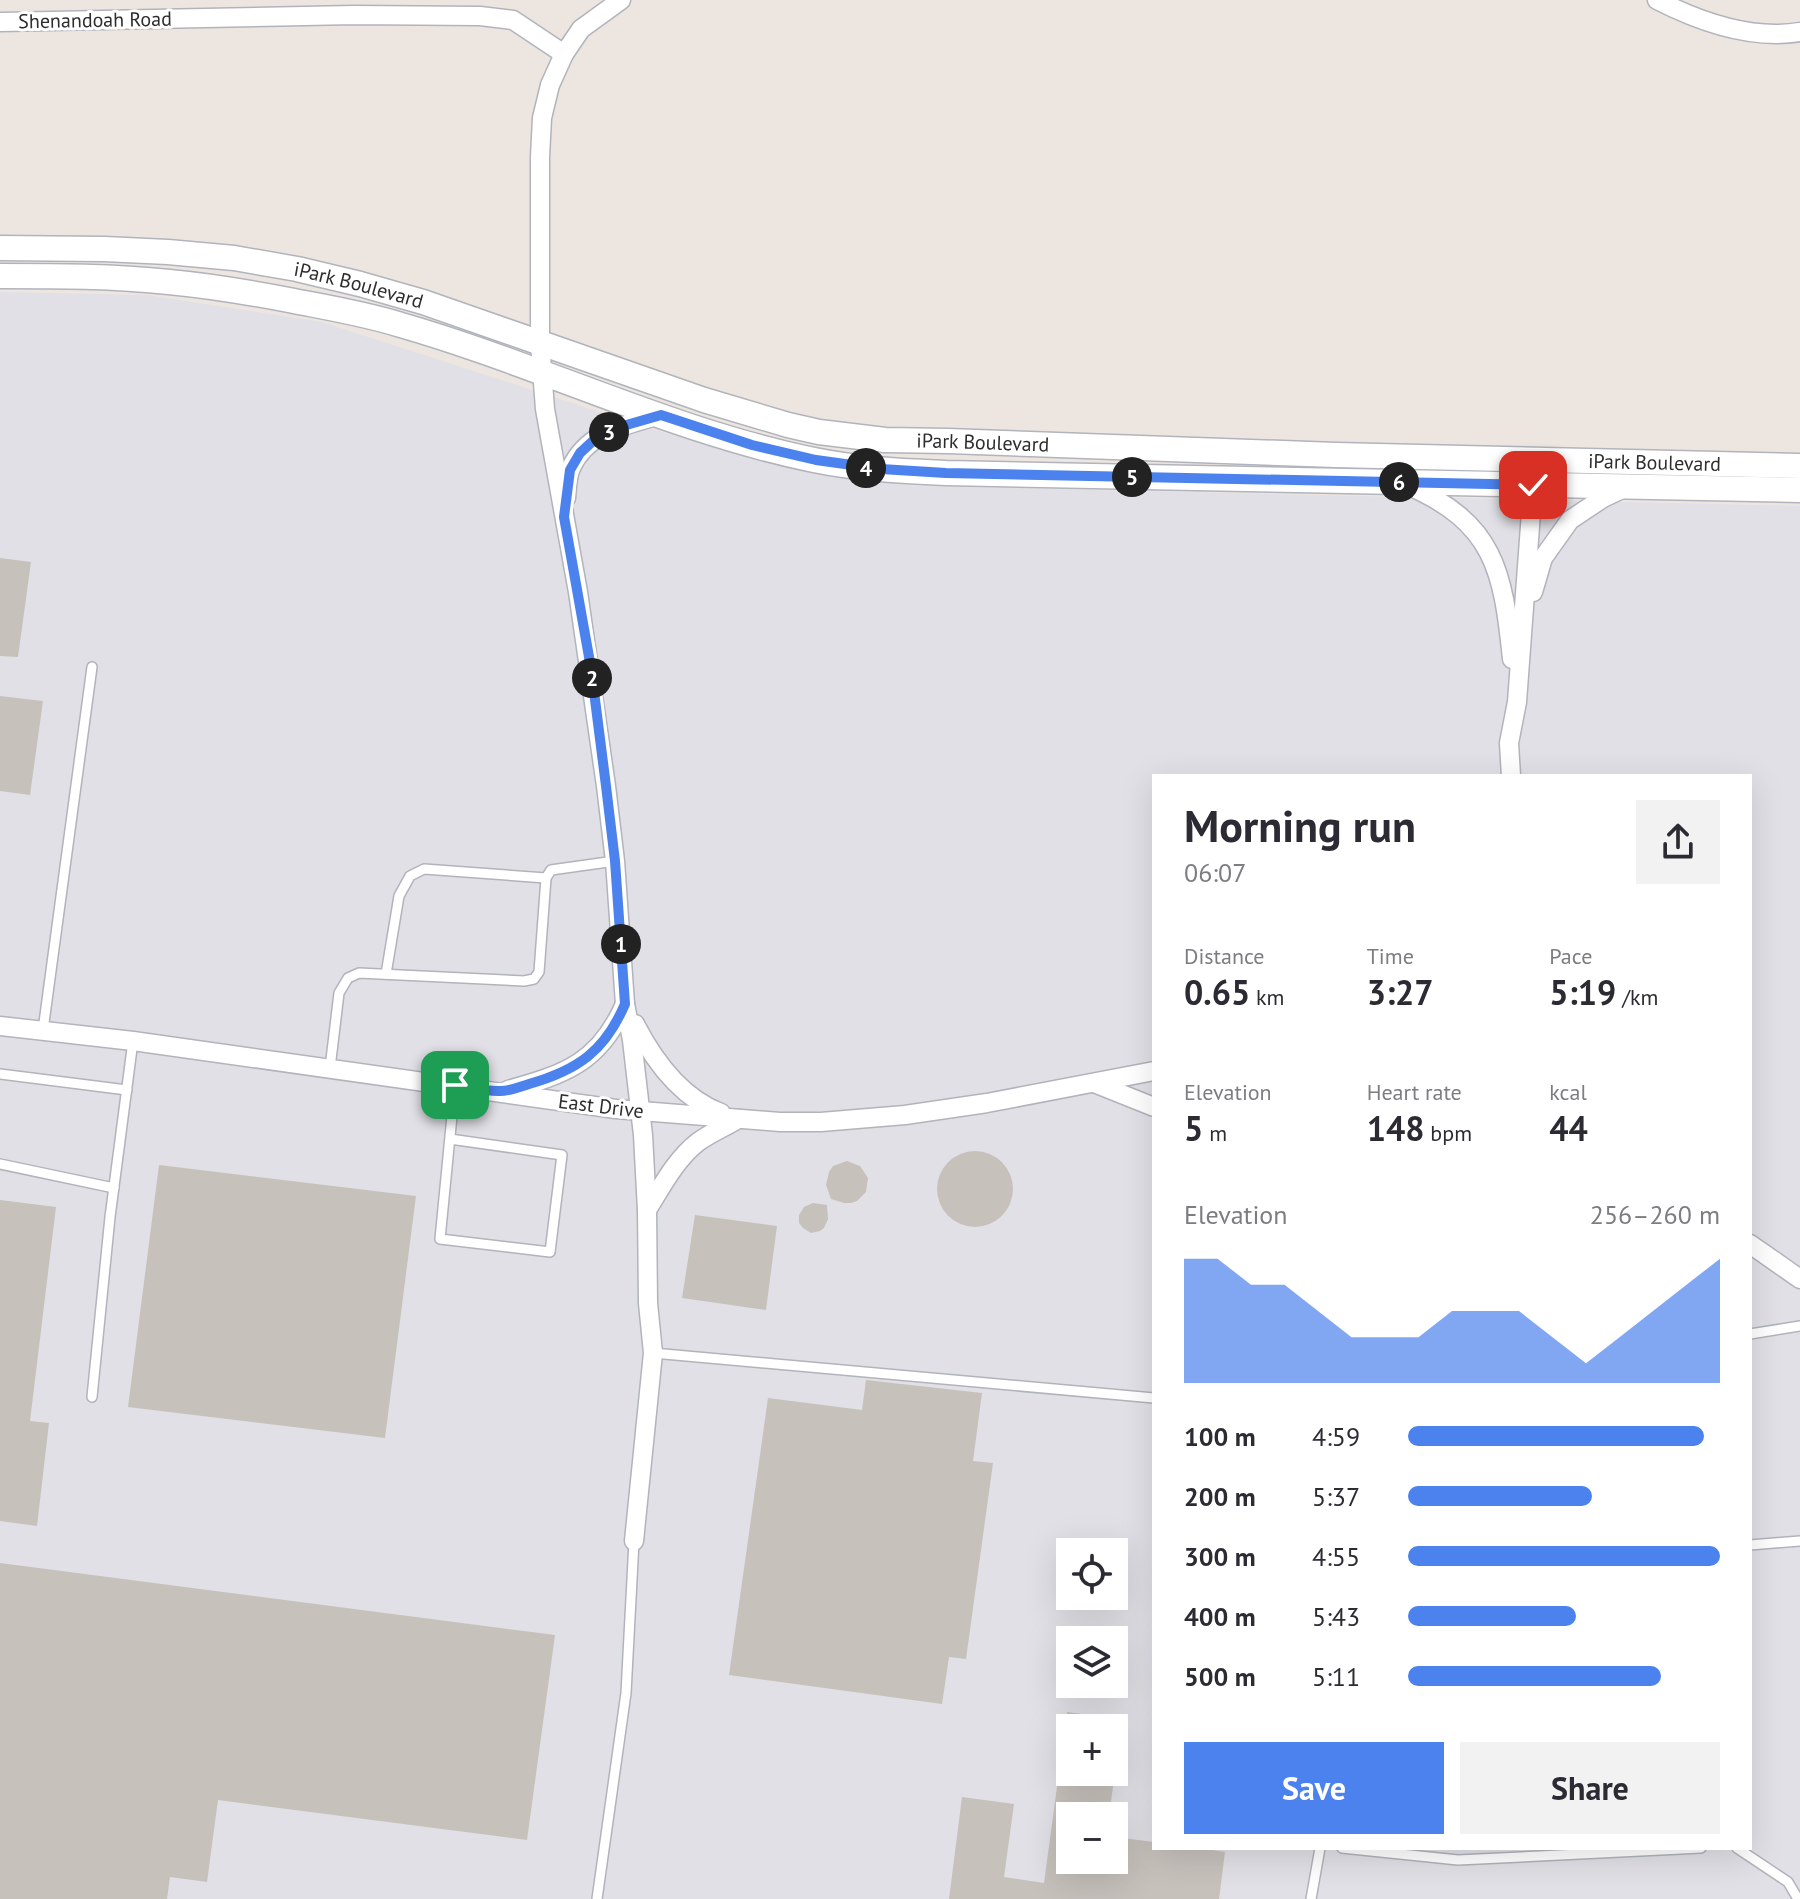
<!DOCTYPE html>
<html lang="en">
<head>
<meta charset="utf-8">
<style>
  :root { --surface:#fff; --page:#f2f2f3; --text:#2b2b33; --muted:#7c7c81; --accent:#4c82ee }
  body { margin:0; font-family:"PT Sans",sans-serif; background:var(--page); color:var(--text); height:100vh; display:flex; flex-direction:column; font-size:30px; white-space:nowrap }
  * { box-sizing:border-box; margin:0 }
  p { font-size:26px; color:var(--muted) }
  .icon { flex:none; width:44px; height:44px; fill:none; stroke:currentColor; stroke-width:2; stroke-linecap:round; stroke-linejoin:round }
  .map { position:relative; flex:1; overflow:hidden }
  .details { position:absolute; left:1152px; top:774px; width:600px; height:1076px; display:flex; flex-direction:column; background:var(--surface); border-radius:0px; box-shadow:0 8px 32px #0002 }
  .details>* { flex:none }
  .buttons { position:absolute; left:1056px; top:1538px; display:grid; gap:16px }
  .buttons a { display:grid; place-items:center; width:72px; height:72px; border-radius:0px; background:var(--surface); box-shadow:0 8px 32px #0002; font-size:40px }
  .pin { position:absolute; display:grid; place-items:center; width:68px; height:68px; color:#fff; margin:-34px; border-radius:16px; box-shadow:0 4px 12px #0006 }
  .km { position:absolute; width:40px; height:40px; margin:-20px; border-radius:50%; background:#222; color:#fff; font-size:22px; line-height:40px; text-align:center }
  .round { display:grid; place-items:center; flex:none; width:84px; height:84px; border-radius:0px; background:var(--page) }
  .head { display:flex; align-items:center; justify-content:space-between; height:136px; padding:0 32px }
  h1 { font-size:44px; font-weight:600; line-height:60px }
  .stats { display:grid; grid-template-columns:repeat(3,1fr); gap:12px; height:136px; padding:8px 32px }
  .stats div { display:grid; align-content:center }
  .stats b { font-size:34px; font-weight:600 }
  .stats small { font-size:22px; font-weight:400 }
  .stats p { font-size:22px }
  .chart { height:224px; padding:16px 32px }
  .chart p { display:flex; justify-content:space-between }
  .chart svg { width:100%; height:144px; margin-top:8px; fill:var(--accent); opacity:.7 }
  .button { display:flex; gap:16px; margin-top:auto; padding:16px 32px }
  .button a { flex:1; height:92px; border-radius:0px; background:var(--accent); color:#fff; font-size:32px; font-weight:600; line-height:92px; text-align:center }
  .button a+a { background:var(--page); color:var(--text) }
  ul { padding:0 32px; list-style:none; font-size:26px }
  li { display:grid; grid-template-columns:128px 96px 1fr; align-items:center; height:60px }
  li i { height:20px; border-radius:10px; background:var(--accent) }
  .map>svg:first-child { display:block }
  .industrial { fill:#e1e0e6; fill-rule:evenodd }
  .building { fill:#c6c1bb }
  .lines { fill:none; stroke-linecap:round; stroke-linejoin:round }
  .lane-casing { stroke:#b1b4bc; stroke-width:12 }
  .street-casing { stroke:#b1b4bc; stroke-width:21 }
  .secondary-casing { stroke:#b1b4bc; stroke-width:27 }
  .lane { stroke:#fff; stroke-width:9 }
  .street { stroke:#fff; stroke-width:18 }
  .secondary { stroke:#fff; stroke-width:24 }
  .route-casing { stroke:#fff; stroke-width:16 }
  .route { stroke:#4c82ee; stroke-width:10 }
  .labels { text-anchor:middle; stroke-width:6; stroke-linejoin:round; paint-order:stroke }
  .street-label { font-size:20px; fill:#2d2d2d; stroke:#fff }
</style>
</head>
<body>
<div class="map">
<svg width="1800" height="1899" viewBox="0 0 1800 1899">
  <rect width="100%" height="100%" fill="#ede6e0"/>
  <path class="industrial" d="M0 292 147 295 322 322 665 433 814 474 916 486 1800 506V1899H0ZM1154 776H1750V1848H1154ZM1070 1552H1114V1596H1070ZM1070 1640H1114V1684H1070ZM1070 1728H1114V1772H1070ZM1070 1816H1114V1860H1070Z"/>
  <g class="building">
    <polygon points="0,558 31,562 18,657 0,656"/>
    <polygon points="0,696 43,701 30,795 0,791"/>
    <circle cx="975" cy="1189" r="38"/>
    <polygon points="847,1161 860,1166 868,1178 866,1192 857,1201 851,1203 844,1203 831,1199 826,1185 829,1172 833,1166"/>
    <polygon points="159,1165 416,1196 385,1438 128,1407"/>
    <polygon points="0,1200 56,1207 30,1421 49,1423 37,1526 0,1521"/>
    <polygon points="813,1203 827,1205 828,1219 824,1228 820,1231 811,1233 803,1228 799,1223 799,1215 804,1207"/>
    <polygon points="695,1215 777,1226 766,1310 682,1298"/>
    <polygon points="866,1380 982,1393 973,1461 993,1463 966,1659 949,1657 942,1704 729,1675 768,1398 862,1410"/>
    <polygon points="0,1563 555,1635 527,1840 218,1800 207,1882 170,1877 167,1899 0,1899"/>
    <polygon points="1067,1712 1117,1719 1116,1728 1065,1728"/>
    <polygon points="1059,1772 1115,1772 1109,1816 1070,1816 1070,1860 1114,1860 1114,1837 1154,1842 1154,1848 1198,1848 1225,1852 1219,1899 949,1899 962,1797 1014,1804 1004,1877 1044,1883"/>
  </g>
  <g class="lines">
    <g class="lane-casing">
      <g id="lane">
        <polyline points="386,974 399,896 410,876 424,869 546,878"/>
        <polyline points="43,1030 92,667"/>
        <polyline points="330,1068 339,993 348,978 359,973 524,981 534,979 539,972 546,878 551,870 615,861"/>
        <polyline points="0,1074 127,1090"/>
        <polyline points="450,1139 562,1155 550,1252 440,1239 455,1085"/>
        <polyline points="0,1164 114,1188"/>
        <polyline points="1750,1334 1800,1326"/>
        <polyline points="653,1353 1154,1398"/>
        <polyline points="92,1397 110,1217 133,1041"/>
        <polyline points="1750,1545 1800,1541"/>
        <polyline points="1342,1848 1458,1860 1701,1848"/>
        <polyline points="1737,1848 1788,1882 1798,1899"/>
        <polyline points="597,1899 626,1693 634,1541"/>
        <polyline points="1311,1899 1320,1848"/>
      </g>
    </g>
    <g class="street-casing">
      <g id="street">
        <polyline points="621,0 581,29 564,54 550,85 542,118 540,157 540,344 545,409 578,592 606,786 615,861 625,1004 632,1040 643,1135 647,1210 648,1303 653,1353 634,1541"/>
        <path d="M1657 0C1700 22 1752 40 1800 32"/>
        <polyline points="0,22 354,15 480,16 513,20 564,54"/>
        <path d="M1407 485C1495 523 1503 571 1512 659"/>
        <path d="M566 498C567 489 567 476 571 468 587 432 626 425 660 415"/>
        <polyline points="1533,592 1543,558 1570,520 1603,498 1622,489"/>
        <polyline points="1511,776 1509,743 1517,702 1534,472"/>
        <path d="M635 1024C654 1061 681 1098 721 1113"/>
        <polyline points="0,1026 133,1041 616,1109 780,1122 821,1122 905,1115 987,1103 1154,1071"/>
        <polyline points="1094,1083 1154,1107"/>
        <path d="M508 1090C566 1074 600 1062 625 1004"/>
        <path d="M647 1210C662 1186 676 1159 698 1142 710 1133 725 1127 738 1119"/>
        <polyline points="1750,1244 1800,1279"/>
      </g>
    </g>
    <g class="secondary-casing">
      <g id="secondary">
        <path id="s1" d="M0 248 104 249 168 252 234 258 297 269 360 284 423 302 704 400 788 425 819 432 885 440 948 441 1336 455 1800 466"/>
        <path d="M0 276C57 276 113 276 169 282 211 286 253 293 294 301 330 308 366 314 401 325 540 365 672 431 814 460 858 469 902 471 946 473L1800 490"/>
      </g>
    </g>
    <use href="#lane" class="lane"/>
    <use href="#street" class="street"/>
    <use href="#secondary" class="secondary"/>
  </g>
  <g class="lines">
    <g class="route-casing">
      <path id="route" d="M455 1085C469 1087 484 1091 498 1091 508 1092 519 1087 529 1084 578 1070 605 1051 625 1004L615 861 606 786 591 668 564 517 570 470 580 453 594 440 616 428 661 415 752 445 816 460 881 469 946 473 1533 485"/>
    </g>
    <use href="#route" class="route"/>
  </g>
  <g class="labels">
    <g class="street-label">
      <text transform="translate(95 20) rotate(-1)" y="7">Shenandoah Road</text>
      <text dy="7" stroke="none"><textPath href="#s1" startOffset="362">iPark Boulevard</textPath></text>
      <text dy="7" stroke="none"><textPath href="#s1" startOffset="1010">iPark Boulevard</textPath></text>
      <text dy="7" stroke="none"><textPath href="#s1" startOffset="1682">iPark Boulevard</textPath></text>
      <text transform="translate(601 1106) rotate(7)" y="7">East Drive</text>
    </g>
  </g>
</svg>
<div class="buttons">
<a><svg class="icon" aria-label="locate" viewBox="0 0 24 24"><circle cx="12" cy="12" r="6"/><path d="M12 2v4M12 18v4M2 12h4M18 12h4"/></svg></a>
<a><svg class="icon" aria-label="layers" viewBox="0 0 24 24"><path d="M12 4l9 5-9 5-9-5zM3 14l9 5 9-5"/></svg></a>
<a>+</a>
<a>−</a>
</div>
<div class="pin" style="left:455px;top:1085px;background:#1e9e55"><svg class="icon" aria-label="arrive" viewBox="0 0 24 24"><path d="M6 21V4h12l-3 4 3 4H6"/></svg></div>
<div class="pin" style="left:1533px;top:485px;background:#d93025"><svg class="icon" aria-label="check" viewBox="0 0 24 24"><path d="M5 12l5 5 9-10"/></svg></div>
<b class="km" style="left:621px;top:944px">1</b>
<b class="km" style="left:592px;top:678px">2</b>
<b class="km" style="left:609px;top:432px">3</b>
<b class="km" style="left:866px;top:468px">4</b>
<b class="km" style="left:1132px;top:477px">5</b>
<b class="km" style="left:1399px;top:482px">6</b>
<section class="details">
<div class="head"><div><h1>Morning run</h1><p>06:07</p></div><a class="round"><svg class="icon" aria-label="share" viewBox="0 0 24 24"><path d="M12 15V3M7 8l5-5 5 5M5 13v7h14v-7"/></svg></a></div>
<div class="stats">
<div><p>Distance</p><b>0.65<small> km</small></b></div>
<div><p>Time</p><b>3:27</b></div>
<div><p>Pace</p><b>5:19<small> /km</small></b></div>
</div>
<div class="stats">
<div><p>Elevation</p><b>5<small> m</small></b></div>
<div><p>Heart rate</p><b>148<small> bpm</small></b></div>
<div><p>kcal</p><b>44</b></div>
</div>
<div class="chart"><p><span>Elevation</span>256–260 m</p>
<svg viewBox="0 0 160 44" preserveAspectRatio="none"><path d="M0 44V6L10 6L20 14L30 14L40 22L50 30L60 30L70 30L80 22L90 22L100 22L110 30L120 38L130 30L140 22L150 14L160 6V44z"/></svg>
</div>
<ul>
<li><b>100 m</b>4:59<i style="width:95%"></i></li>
<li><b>200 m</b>5:37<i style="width:59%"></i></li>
<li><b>300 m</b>4:55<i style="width:100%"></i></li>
<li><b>400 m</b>5:43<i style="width:54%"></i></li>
<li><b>500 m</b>5:11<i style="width:81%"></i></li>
</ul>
<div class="button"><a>Save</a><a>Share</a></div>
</section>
</div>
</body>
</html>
